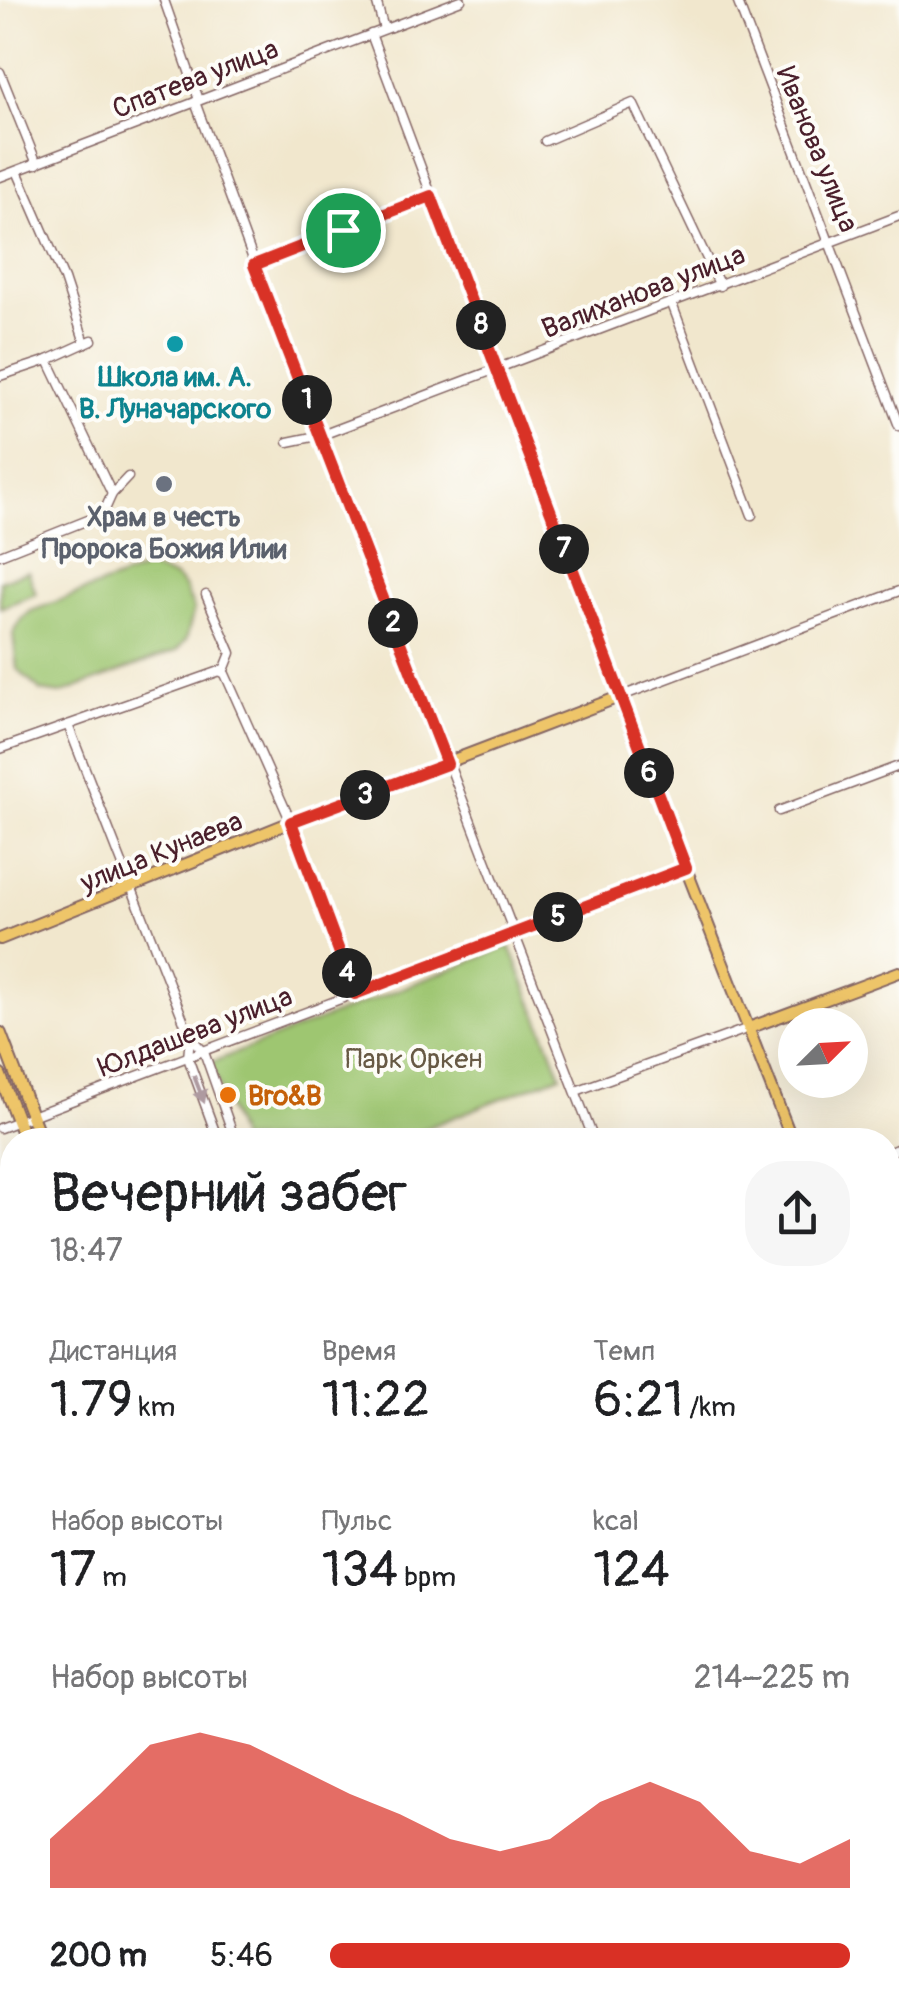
<!DOCTYPE html>
<html lang="ru">
<head>
<meta charset="utf-8">
<style>
  :root { --surface:#fff; --page:#f6f6f6; --text:#202124; --muted:#757577; --accent:#d93025 }
  body { margin:0; font-family:Pangolin,sans-serif; background:var(--page); color:var(--text); height:100vh; display:flex; flex-direction:column; font-size:38px; white-space:nowrap }
  * { box-sizing:border-box; margin:0 }
  p { font-size:32px; color:var(--muted) }
  .icon { flex:none; width:55px; height:55px; fill:none; stroke:currentColor; stroke-width:2; stroke-linecap:round; stroke-linejoin:round }
  .map { position:relative; flex:1; overflow:hidden }
  .panel { position:absolute; left:0px; top:1128px; width:900px; height:888px; display:flex; flex-direction:column; background:var(--surface); border-radius:40px 40px 0 0; box-shadow:0 10px 40px #0002 }
  .panel>* { flex:none }
  .needle { width:65px; rotate:66deg }
  .buttons { position:absolute; left:778px; top:1008px; display:grid; gap:20px }
  .buttons a { display:grid; place-items:center; width:90px; height:90px; border-radius:50%; background:var(--surface); box-shadow:0 10px 40px #0002; font-size:50px }
  .pin { position:absolute; display:grid; place-items:center; width:85px; height:85px; color:#fff; margin:-42px; border:5px solid #fff; border-radius:50%; box-shadow:0 2px 10px #0007 }
  .km { position:absolute; width:50px; height:50px; margin:-25px; border-radius:50%; background:#222; color:#fff; font-size:28px; line-height:50px; text-align:center }
  .round { display:grid; place-items:center; flex:none; width:105px; height:105px; border-radius:40px; background:var(--page) }
  .summary { display:flex; align-items:center; justify-content:space-between; height:170px; padding:0 50px }
  h1 { font-size:55px; font-weight:600; line-height:75px }
  .metrics { display:grid; grid-template-columns:repeat(3,1fr); gap:15px; height:170px; padding:10px 50px }
  .metrics div { display:grid; align-content:center }
  .metrics b { font-size:50px; font-weight:600 }
  .metrics small { font-size:28px; font-weight:400 }
  .metrics p { font-size:28px }
  .chart { height:280px; padding:20px 50px }
  .chart p { display:flex; justify-content:space-between }
  .chart svg { width:100%; height:180px; margin-top:10px; fill:var(--accent); opacity:.7 }
  ul { padding:0 50px; list-style:none; font-size:32px }
  li { display:grid; grid-template-columns:160px 120px 1fr; align-items:center; height:75px }
  li i { height:25px; border-radius:12px; background:var(--accent) }
  .map>svg:first-child { display:block }
  .green { fill:#9ec671; stroke:#74724e; stroke-width:2.5 }
  .lines { fill:none; stroke-linecap:round; stroke-linejoin:round }
  .minor-casing { stroke:#846564; stroke-width:11 }
  .major-casing { stroke:#846564; stroke-width:14 }
  .highway-casing { stroke:#846564; stroke-width:15 }
  .minor { stroke:#fff; stroke-width:8 }
  .major { stroke:#eec569; stroke-width:10 }
  .highway { stroke:#eec569; stroke-width:11 }
  .oneway { fill:#ae9aa0 }
  .route-casing { stroke:#fff; stroke-width:20 }
  .route { stroke:#d93025; stroke-width:12 }
  .culture-dot { fill:#0f9aa8; stroke:#fdfcf7; stroke-width:4 }
  .worship-dot { fill:#6b7280; stroke:#fdfcf7; stroke-width:4 }
  .food-dot { fill:#e8710a; stroke:#fdfcf7; stroke-width:4 }
  .labels { text-anchor:middle; stroke-width:8; stroke-linejoin:round; paint-order:stroke }
  .street-label { font-size:28px; fill:#4a1f2b; stroke:#fdfcf7 }
  .culture-label { font-size:28px; font-weight:bold; fill:#0d838f; stroke:#fdfcf7 }
  .worship-label { font-size:28px; font-weight:bold; fill:#5b616d; stroke:#fdfcf7 }
  .park-label { font-size:28px; fill:#675944; stroke:#fdfcf7 }
  .food-label { font-size:28px; font-weight:bold; fill:#c56008; stroke:#fdfcf7; text-anchor:start }
</style>
</head>
<body>
<div class="map">
<svg width="899" height="2013" viewBox="0 0 899 2013">
  <rect width="100%" height="100%" fill="#fdfcf7"/>
  <filter id="ink" filterUnits="userSpaceOnUse"><feTurbulence type="fractalNoise" baseFrequency=".01" numOctaves="2"/><feDisplacementMap in="SourceGraphic" scale="20" xChannelSelector="R" yChannelSelector="G"/><feConvolveMatrix kernelMatrix="1 2 1 2 8 2 1 2 1" color-interpolation-filters="sRGB"/></filter>
  <filter id="wash" filterUnits="userSpaceOnUse"><feTurbulence type="fractalNoise" baseFrequency=".0048" numOctaves="4" result="noise"/><feDisplacementMap in="SourceGraphic" scale="40" xChannelSelector="R" yChannelSelector="G"/><feGaussianBlur stdDeviation="2.25" result="paint"/><feColorMatrix in="noise" values="0 0 0 0 0 0 0 0 0 0 0 0 0 0 0 0 0 1.4 0 .05"/><feComposite in="paint" operator="in"/></filter>
  <g filter="url(#wash)">
    <rect width="100%" height="100%" fill="#f1e7cd"/>
    <g class="green">
      <polygon points="147,568 175,577 185,588 194,609 186,640 176,651 60,694 41,691 17,669 13,634 22,619 31,611"/>
      <polygon points="28,571 36,594 0,608 0,581"/>
      <polygon points="510,946 561,1075 396,1140 240,1140 210,1063"/>
    </g>
  </g>
  <g filter="url(#ink)">
    <g class="lines">
      <g class="minor-casing">
        <g id="minor">
          <polyline points="164,0 199,100"/>
          <polyline points="376,0 384,29"/>
          <polyline points="737,0 899,426"/>
          <polyline points="371,34 619,697 899,591"/>
          <polyline points="0,72 37,164"/>
          <polyline points="195,102 298,381 322,435 594,1140"/>
          <polyline points="545,141 633,103 720,286"/>
          <polyline points="17,171 64,279 85,343"/>
          <polyline points="0,177 461,0"/>
          <polyline points="255,265 431,196"/>
          <polyline points="672,304 752,515"/>
          <polyline points="48,360 112,494"/>
          <polyline points="0,376 48,360 92,340"/>
          <polyline points="288,442 322,435 899,216"/>
          <polyline points="0,555 103,514 112,494 128,477"/>
          <polyline points="206,595 231,653 225,668 220,671"/>
          <polyline points="220,671 225,674 291,822 355,994"/>
          <polyline points="68,725 190,1037 204,1052 235,1140"/>
          <polyline points="0,749 220,671"/>
          <polyline points="779,811 899,766"/>
          <polyline points="190,1037 188,1058 218,1140"/>
          <polyline points="576,1091 749,1028"/>
          <polyline points="0,1128 686,868"/>
          <polyline points="888,1153 899,1148"/>
          <polyline points="0,1308 12,1303"/>
          <polyline points="888,1354 899,1350"/>
          <polyline points="888,1391 899,1422"/>
          <polyline points="0,1496 12,1492"/>
          <polyline points="888,1552 899,1548"/>
          <polyline points="0,1566 12,1599"/>
          <polyline points="0,1691 12,1686"/>
          <polyline points="888,1732 899,1727"/>
          <polyline points="0,1889 12,1884"/>
          <polyline points="888,1915 899,1911"/>
          <polyline points="888,1920 899,1950"/>
          <polyline points="557,2002 560,2013"/>
          <polyline points="739,2002 743,2013"/>
          <polyline points="162,2013 183,2002"/>
          <polyline points="628,2013 655,2002"/>
        </g>
      </g>
      <g class="major-casing">
        <g id="major">
          <polyline points="0,939 291,822 619,697 792,1140"/>
          <polyline points="749,1028 899,972"/>
        </g>
      </g>
      <g class="highway-casing">
        <g id="highway">
          <polyline points="0,1033 41,1140"/>
          <polyline points="0,1075 25,1140"/>
          <polyline points="353,2002 357,2013"/>
          <polyline points="368,2002 372,2013"/>
        </g>
      </g>
      <use href="#minor" class="minor"/>
      <use href="#major" class="major"/>
      <use href="#highway" class="highway"/>
    </g>
    <defs><path id="oneway-solid" d="M-6-.8H1V-3.2L6.5 0L1 3.2V.8H-6Z" transform="scale(2.5)"/></defs>
    <use class="oneway" href="#oneway-solid" transform="translate(199 1089) rotate(69)"/>
  </g>
  <g class="lines" filter="url(#ink)">
    <g class="route-casing">
      <polygon id="route" points="431,196 686,868 355,994 291,822 447,764 254,265"/>
    </g>
    <use href="#route" class="route"/>
  </g>
  <circle class="culture-dot" cx="175" cy="344" r="10"/>
  <circle class="worship-dot" cx="164" cy="484" r="10"/>
  <circle class="food-dot" cx="228" cy="1095" r="10"/>
  <g class="labels">
    <g class="street-label">
      <text transform="translate(195 78) rotate(-21)" y="10">Спатева улица</text>
      <text transform="translate(818 149) rotate(68)" y="10">Иванова улица</text>
      <text transform="translate(643 291) rotate(-21)" y="10">Валиханова улица</text>
      <text transform="translate(161 851) rotate(-22)" y="10">улица Кунаева</text>
      <text transform="translate(195 1031) rotate(-21)" y="10">Юлдашева улица</text>
    </g>
    <g class="culture-label">
      <text x="175" y="386">Школа им. А.<tspan x="175" dy="32">В. Луначарского</tspan></text>
    </g>
    <g class="worship-label">
      <text x="164" y="526">Храм в честь<tspan x="164" dy="32">Пророка Божия Илии</tspan></text>
    </g>
    <g class="park-label">
      <text x="414" y="1068">Парк Оркен</text>
    </g>
    <g class="food-label">
      <text x="248" y="1105">Bro&amp;B</text>
    </g>
  </g>
</svg>
<div class="buttons">
<a><svg class="needle" viewBox="-14 -14 28 28"><path d="M0-13l5 13h-10z" fill="#e53935"/><path d="M0 13l5-13h-10z" fill="#757577"/></svg></a>
</div>
<div class="pin" style="left:343px;top:230px;background:#1e9e55"><svg class="icon" aria-label="arrive" viewBox="0 0 24 24"><path d="M6 21V4h12l-3 4 3 4H6"/></svg></div>
<b class="km" style="left:307px;top:400px">1</b>
<b class="km" style="left:393px;top:623px">2</b>
<b class="km" style="left:365px;top:795px">3</b>
<b class="km" style="left:347px;top:973px">4</b>
<b class="km" style="left:558px;top:917px">5</b>
<b class="km" style="left:649px;top:773px">6</b>
<b class="km" style="left:564px;top:549px">7</b>
<b class="km" style="left:481px;top:325px">8</b>
<section class="panel">
<div class="summary"><div><h1>Вечерний забег</h1><p>18:47</p></div><a class="round"><svg class="icon" aria-label="share" viewBox="0 0 24 24"><path d="M12 15V3M7 8l5-5 5 5M5 13v7h14v-7"/></svg></a></div>
<div class="metrics">
<div><p>Дистанция</p><b>1.79<small> km</small></b></div>
<div><p>Время</p><b>11:22</b></div>
<div><p>Темп</p><b>6:21<small> /km</small></b></div>
</div>
<div class="metrics">
<div><p>Набор высоты</p><b>17<small> m</small></b></div>
<div><p>Пульс</p><b>134<small> bpm</small></b></div>
<div><p>kcal</p><b>124</b></div>
</div>
<div class="chart"><p><span>Набор высоты</span>214–225 m</p>
<svg viewBox="0 0 160 44" preserveAspectRatio="none"><path d="M0 44V32L10 21L20 9L30 6L40 9L50 15L60 21L70 26L80 32L90 35L100 32L110 23L120 18L130 23L140 35L150 38L160 32V44z"/></svg>
</div>
<ul>
<li><b>200 m</b>5:46<i style="width:100%"></i></li>
</ul>
</section>
</div>
</body>
</html>
